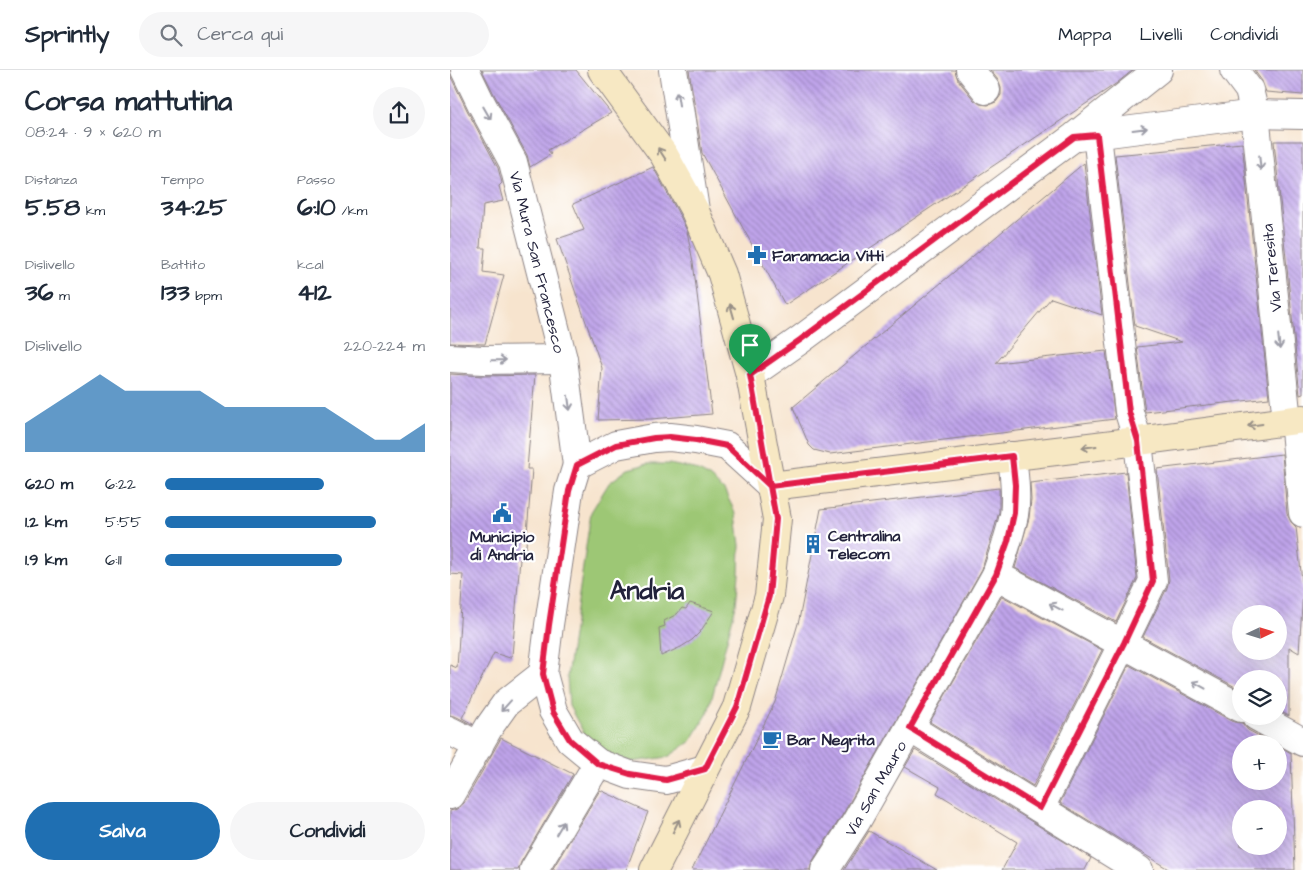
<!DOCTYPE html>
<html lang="it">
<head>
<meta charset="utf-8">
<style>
  :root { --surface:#fff; --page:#f6f6f7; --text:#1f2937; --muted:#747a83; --line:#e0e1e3; --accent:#1f6fb2 }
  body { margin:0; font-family:"Architects Daughter",sans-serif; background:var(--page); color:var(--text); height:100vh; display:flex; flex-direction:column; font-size:19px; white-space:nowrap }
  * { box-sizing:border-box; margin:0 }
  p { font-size:16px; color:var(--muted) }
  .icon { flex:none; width:28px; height:28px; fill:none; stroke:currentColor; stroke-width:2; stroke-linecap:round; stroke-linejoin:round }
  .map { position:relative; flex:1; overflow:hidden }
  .side { display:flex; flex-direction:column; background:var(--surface); width:450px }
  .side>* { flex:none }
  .needle { width:32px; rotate:86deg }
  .tools { position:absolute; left:782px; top:535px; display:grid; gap:10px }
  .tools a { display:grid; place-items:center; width:55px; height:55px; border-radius:50%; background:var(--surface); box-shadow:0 5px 20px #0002; font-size:25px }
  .pin { position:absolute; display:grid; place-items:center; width:42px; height:42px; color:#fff; margin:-51px -21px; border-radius:50% 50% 50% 0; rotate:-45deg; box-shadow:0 0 5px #0007 }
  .pin .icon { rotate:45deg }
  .round { display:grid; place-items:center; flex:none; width:52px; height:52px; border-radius:26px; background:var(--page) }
  .head { display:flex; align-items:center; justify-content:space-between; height:85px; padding:0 25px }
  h1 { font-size:28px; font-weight:800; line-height:38px }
  .figures { display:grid; grid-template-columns:repeat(3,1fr); gap:8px; height:85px; padding:5px 25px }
  .figures div { display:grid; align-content:center }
  .figures b { font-size:25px; font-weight:800 }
  .figures small { font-size:14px; font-weight:400 }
  .figures p { font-size:14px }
  .chart { height:140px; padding:10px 25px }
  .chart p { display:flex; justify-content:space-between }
  .chart svg { width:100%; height:90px; margin-top:5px; fill:var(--accent); opacity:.7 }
  .primary-button { display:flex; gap:10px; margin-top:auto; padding:10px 25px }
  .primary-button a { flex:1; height:58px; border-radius:30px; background:var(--accent); color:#fff; font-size:20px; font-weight:800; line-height:58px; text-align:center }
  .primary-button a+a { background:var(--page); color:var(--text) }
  ul { padding:0 25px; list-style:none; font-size:16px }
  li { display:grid; grid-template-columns:80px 60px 1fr; align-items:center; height:38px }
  li i { height:12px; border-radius:6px; background:var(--accent) }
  header { display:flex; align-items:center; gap:30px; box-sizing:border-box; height:70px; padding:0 25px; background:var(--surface); border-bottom:1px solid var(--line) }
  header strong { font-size:24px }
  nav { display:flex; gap:28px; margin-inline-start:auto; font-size:18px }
  .search { width:350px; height:45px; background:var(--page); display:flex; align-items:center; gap:12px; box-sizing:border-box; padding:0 18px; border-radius:28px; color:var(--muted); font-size:19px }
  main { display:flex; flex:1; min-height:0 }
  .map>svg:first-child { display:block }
  .green { fill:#9dc774; stroke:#607458 }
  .building { fill:url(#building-back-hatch); fill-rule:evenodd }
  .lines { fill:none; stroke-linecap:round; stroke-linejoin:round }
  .street-casing { stroke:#8c8384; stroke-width:30 }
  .secondary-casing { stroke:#8c8384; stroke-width:30 }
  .street { stroke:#fff; stroke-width:28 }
  .secondary { stroke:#f7e8c3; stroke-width:28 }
  .oneway { stroke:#9c9ca7 }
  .oneway2 { stroke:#978f86 }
  .route-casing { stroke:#fff; stroke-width:10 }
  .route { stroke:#e11d48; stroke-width:6 }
  .labels { text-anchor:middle; stroke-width:4.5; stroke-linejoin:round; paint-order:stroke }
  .poi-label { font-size:16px; font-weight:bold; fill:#22223b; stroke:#fff; text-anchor:start }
  .street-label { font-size:16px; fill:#22223b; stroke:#fff }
  .town-label { font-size:26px; font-weight:bold; fill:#22223b; stroke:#fff }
</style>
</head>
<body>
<header>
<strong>Sprintly</strong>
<div class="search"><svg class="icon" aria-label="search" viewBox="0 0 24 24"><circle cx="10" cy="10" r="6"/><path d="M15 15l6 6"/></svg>Cerca qui</div>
<nav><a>Mappa</a><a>Livelli</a><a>Condividi</a></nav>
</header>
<main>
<section class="side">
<div class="head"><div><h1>Corsa mattutina</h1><p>08:24 · 9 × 620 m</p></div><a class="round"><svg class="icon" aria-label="share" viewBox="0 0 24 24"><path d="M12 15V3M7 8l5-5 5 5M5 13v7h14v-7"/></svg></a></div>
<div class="figures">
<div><p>Distanza</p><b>5.58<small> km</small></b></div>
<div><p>Tempo</p><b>34:25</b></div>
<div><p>Passo</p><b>6:10<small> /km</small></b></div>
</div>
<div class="figures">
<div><p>Dislivello</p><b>36<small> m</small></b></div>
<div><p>Battito</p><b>133<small> bpm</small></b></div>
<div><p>kcal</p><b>412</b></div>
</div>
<div class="chart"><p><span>Dislivello</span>220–224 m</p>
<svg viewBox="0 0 160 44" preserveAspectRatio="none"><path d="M0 44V30L10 22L20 14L30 6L40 14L50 14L60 14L70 14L80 22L90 22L100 22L110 22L120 22L130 30L140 38L150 38L160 30V44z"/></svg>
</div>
<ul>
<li><b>620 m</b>6:22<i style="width:61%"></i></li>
<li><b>1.2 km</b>5:55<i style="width:81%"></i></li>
<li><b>1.9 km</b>6:11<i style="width:68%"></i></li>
</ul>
<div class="primary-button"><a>Salva</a><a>Condividi</a></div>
</section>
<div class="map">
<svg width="853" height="800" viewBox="0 0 853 800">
  <defs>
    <pattern id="building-back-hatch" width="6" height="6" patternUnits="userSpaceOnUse" patternTransform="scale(1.25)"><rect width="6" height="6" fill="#bfa4ea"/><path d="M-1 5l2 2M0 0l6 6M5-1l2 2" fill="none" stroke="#9b85bf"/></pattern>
  </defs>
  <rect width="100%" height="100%" fill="#fff"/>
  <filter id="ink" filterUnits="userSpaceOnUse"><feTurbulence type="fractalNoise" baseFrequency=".02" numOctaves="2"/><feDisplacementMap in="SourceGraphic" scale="10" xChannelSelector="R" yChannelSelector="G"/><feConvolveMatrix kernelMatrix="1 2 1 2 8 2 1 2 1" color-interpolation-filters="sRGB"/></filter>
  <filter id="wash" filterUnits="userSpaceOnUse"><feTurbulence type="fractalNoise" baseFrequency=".0096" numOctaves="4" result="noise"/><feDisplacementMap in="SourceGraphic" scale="20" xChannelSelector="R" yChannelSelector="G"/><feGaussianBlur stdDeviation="1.12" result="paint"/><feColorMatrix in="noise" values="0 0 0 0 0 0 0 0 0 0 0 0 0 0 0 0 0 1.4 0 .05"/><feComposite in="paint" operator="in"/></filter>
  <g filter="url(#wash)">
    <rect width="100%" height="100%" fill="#f7e4ce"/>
    <polygon class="green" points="197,394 219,394 245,399 258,406 274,420 286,444 290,475 289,504 286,535 258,643 241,671 218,687 182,692 161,687 137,669 119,636 117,607 141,442 159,413 178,399"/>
    <g id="blocks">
      <g class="building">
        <polygon points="32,0 126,0 161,43 98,80 101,84 80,97 77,85 45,26"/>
        <polygon points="239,0 505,0 508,10 524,30 530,34 538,35 546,32 551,25 551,18 548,10 540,0 683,0 667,13 335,235 252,83"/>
        <polygon points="804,0 853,0 853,25 816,22 812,11"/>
        <polygon points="0,2 1,7 17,40 48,98 52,113 49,116 53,131 33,135 30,178 35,178 33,202 54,205 35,274 0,273"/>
        <polygon points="824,71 853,71 853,324 850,325"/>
        <polygon points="792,73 819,328 695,342 687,277 732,272 685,256 665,85"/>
        <polygon points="634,93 652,245 601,228 546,293 656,281 665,349 380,384 364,380 359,375 343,337"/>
        <polygon points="203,97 231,148 237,161 243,192 262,344 201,349 148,350 152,298 107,169 134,160 123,134"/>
        <polygon points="0,304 33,306 85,305 77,399 82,399 77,463 75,489 70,489 62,586 60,586 60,588 44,583 12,648 23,654 22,655 7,647 0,645 0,595 7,598 13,505 0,504"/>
        <path d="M832 384 837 444 841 452 846 457 853 520 849 583 839 577V646L829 641V609H791V620L693 567 717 518 719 510 707 399ZM791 544H829V581H791Z"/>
        <polygon points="676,402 687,508 666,552 565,498 579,448 581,430 580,413"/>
        <polygon points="549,418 549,442 543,463 532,499 393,744 362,792 360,800 242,800 325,632 349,550 371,439"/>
        <polygon points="552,526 652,580 583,716 480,652"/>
        <polygon points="240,533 264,541 250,562 242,570 231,577 211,586 209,558 215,556 214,551 227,544 232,538 236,539"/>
        <path d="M679 595 784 652 792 653 798 660 824 674H791V711H829V676L841 683 845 800H720L610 733ZM791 739H829V776H791Z"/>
        <polygon points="51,668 123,704 71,792 68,800 0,800 0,741 7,739 14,733"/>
        <polygon points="465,680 641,788 635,800 552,800 567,772 487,723 490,717 455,697"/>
        <polygon points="150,720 198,742 176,800 102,800"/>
        <polygon points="419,761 487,800 394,800"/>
      </g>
    </g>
  </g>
  <g filter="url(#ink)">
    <use href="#blocks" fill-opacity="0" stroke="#8c8384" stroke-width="1"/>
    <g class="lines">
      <g class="street-casing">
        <g id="street">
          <polyline points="15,0 31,33 63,92 113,289 127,395"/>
          <polyline points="223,0 245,140"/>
          <polyline points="520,0 536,20"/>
          <polyline points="784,0 799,20 805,44 837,351"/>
          <polyline points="628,67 805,44 853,45"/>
          <polyline points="0,288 33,290 113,289"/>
          <polyline points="300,305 350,270 624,67 708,0"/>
          <polyline points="844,350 853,443"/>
          <polyline points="546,505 791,638"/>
          <polyline points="806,646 853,672"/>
          <polyline points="460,658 689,800"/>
          <polyline points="0,661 29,676"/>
          <polyline points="255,699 216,710 180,705 148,693 120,670 103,641 93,604 99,555 119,421 127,395 166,375 204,368 220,367 246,370 277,376 321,416"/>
          <polyline points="0,725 39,657 56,633 93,604"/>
          <polyline points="590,738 673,573 703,511 688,371 679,342 647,65"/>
          <polyline points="84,800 148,693"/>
          <path d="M375 800 406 752 546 505C553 485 560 465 564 445 567 426 564 405 562 386"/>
        </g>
      </g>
      <g class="secondary-casing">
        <g id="secondary">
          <polyline points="152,0 214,85 245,141 272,204 300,305 327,449 319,526 287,637 204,800"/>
          <polyline points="321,416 688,371 853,349"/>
        </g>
      </g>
      <use href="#street" class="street"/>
      <use href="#secondary" class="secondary"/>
    </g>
    <defs><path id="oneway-shaft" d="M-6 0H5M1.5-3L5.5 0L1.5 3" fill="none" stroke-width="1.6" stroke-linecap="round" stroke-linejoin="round" transform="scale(1.25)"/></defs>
    <g class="oneway">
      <use href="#oneway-shaft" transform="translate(228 29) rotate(-99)"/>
      <use href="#oneway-shaft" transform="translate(37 43) rotate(60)"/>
      <use href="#oneway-shaft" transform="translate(690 59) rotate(-7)"/>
      <use href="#oneway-shaft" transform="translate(810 93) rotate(84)"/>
      <use href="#oneway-shaft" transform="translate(829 272) rotate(84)"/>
      <use href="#oneway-shaft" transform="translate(49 290) rotate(-1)"/>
      <use href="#oneway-shaft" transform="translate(119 333) rotate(82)"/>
      <use href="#oneway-shaft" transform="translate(606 537) rotate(-152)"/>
      <use href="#oneway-shaft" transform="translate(749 615) rotate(-151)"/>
      <use href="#oneway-shaft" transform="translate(56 636) rotate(132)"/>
      <use href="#oneway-shaft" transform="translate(110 758) rotate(-59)"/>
    </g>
    <g class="oneway2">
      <use href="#oneway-shaft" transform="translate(212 84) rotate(-123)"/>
      <use href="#oneway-shaft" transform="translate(282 241) rotate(-106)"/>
      <use href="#oneway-shaft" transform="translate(805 355) rotate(172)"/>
      <use href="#oneway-shaft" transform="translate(639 377) rotate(173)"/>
      <use href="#oneway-shaft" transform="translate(226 756) rotate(-64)"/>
    </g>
  </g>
  <g class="lines" filter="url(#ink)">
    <g class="route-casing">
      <polyline id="route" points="300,305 320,416 277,376 246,370 220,367 204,368 166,375 127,395 119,421 99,555 93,604 103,642 120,670 148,694 180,704 216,710 255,699 287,637 319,526 326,449 320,416 562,386 565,415 564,443 558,471 546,505 460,658 590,738 674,573 703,511 688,371 679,342 647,65 624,67 350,270 300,305"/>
    </g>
    <use href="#route" class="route"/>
  </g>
  <defs>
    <g id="pharmacy-bare" transform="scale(1.5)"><path d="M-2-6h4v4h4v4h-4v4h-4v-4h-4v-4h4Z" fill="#1f6fb2" stroke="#fff" stroke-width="2.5" paint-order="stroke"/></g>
    <g id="civic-bare" transform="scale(1.5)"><path d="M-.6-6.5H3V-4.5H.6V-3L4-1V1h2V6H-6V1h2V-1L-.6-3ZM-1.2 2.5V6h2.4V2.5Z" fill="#1f6fb2" stroke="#fff" stroke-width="2.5" paint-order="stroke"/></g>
    <g id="building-bare" transform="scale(1.5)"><path d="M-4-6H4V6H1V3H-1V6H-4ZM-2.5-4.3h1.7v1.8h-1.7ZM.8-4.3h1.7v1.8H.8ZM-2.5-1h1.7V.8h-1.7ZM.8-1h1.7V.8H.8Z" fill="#1f6fb2" stroke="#fff" stroke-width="2.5" paint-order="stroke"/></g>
    <g id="cafe-bare" transform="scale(1.5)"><path d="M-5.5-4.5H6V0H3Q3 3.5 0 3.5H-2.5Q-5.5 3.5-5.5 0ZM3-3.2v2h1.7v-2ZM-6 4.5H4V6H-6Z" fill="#1f6fb2" stroke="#fff" stroke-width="2.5" paint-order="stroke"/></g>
  </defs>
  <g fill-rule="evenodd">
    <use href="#pharmacy-bare" x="307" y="185"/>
    <use href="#civic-bare" x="52" y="443"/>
    <use href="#building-bare" x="363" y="474"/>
    <use href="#cafe-bare" x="322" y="669"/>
  </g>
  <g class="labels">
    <g class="poi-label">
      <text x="322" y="191">Faramacia Vitti</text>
      <text x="378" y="471">Centralina<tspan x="378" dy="18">Telecom</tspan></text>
      <text x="52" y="472" text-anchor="middle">Municipio<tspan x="52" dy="18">di Andria</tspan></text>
      <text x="337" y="675">Bar Negrita</text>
    </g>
    <g class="street-label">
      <text transform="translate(88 192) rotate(76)" y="6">Via Mura San Francesco</text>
      <text transform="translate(821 198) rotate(-96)" y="6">Via Teresita</text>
      <text transform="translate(425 718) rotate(-60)" y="6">Via San Mauro</text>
    </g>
    <g class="town-label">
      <text x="197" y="529">Andria</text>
    </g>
  </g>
</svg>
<div class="tools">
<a><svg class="needle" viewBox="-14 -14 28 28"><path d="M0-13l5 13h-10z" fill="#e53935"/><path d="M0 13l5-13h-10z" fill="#747a83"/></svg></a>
<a><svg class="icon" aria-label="layers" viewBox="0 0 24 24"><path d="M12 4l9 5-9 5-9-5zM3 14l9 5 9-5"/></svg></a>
<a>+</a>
<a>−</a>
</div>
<div class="pin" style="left:300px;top:305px;background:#1e9e55"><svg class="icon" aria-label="arrive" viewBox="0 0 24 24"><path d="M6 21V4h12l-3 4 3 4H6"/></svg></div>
</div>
</main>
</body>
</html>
